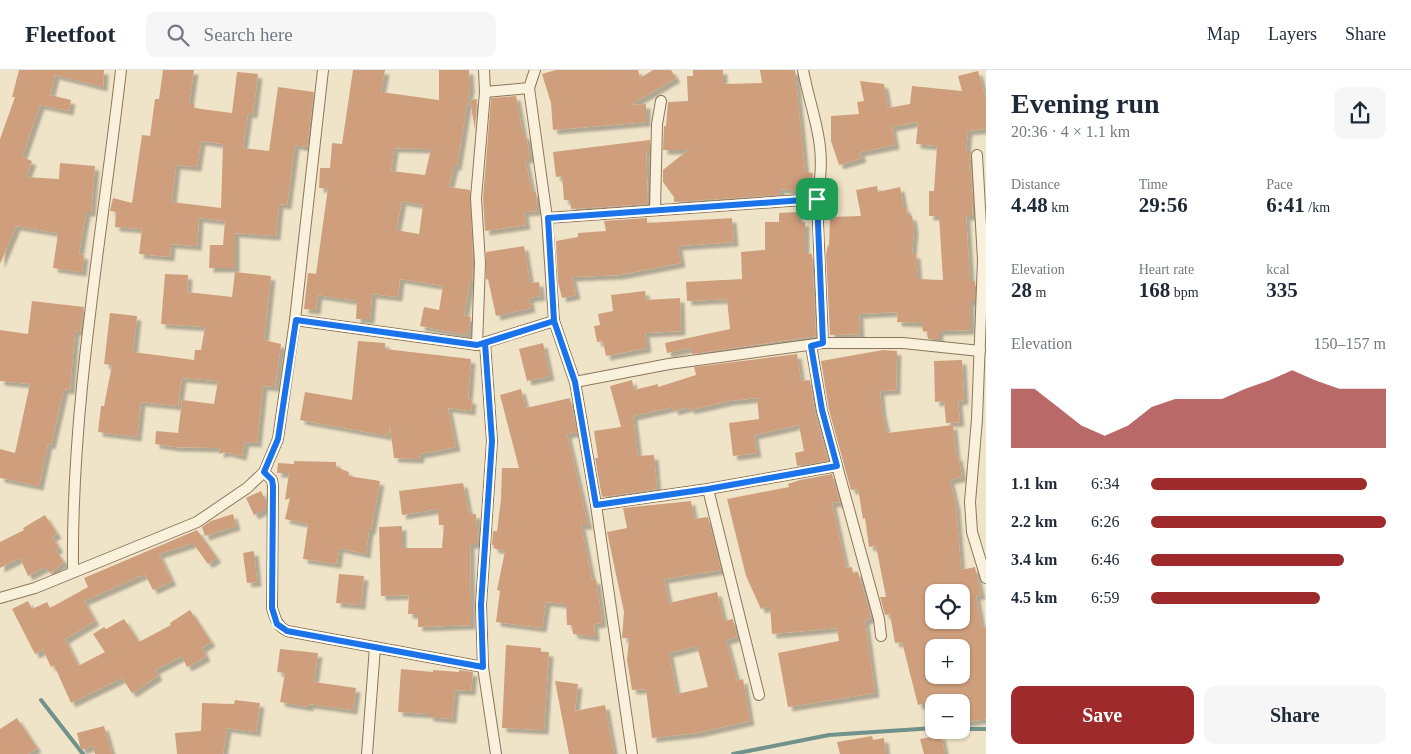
<!DOCTYPE html>
<html lang="en">
<head>
<meta charset="utf-8">
<style>
  :root { --surface:#fff; --page:#f6f6f7; --text:#1f2937; --muted:#747a83; --line:#e0e1e3; --accent:#9e2a2b }
  body { margin:0; font-family:Georgia,serif; background:var(--page); color:var(--text); height:100vh; display:flex; flex-direction:column; font-size:19px; white-space:nowrap }
  * { box-sizing:border-box; margin:0 }
  p { font-size:16px; color:var(--muted) }
  .icon { flex:none; width:28px; height:28px; fill:none; stroke:currentColor; stroke-width:2; stroke-linecap:round; stroke-linejoin:round }
  .map { position:relative; flex:1; overflow:hidden }
  .drawer { display:flex; flex-direction:column; background:var(--surface); width:425px }
  .drawer>* { flex:none }
  .tools { position:absolute; left:925px; top:514px; display:grid; gap:10px }
  .tools a { display:grid; place-items:center; width:45px; height:45px; border-radius:10px; background:var(--surface); box-shadow:0 1px 4px #0004; font-size:25px }
  .pin { position:absolute; display:grid; place-items:center; width:42px; height:42px; color:#fff; margin:-21px; border-radius:10px; box-shadow:0 2px 8px #0006 }
  .round { display:grid; place-items:center; flex:none; width:52px; height:52px; border-radius:10px; background:var(--page) }
  .headline { display:flex; align-items:center; justify-content:space-between; height:85px; padding:0 25px }
  h1 { font-size:28px; font-weight:600; line-height:38px }
  .figures { display:grid; grid-template-columns:repeat(3,1fr); gap:8px; height:85px; padding:5px 25px }
  .figures div { display:grid; align-content:center }
  .figures b { font-size:21px; font-weight:600 }
  .figures small { font-size:14px; font-weight:400 }
  .figures p { font-size:14px }
  .chart { height:140px; padding:10px 25px }
  .chart p { display:flex; justify-content:space-between }
  .chart svg { width:100%; height:90px; margin-top:5px; fill:var(--accent); opacity:.7 }
  .primary-button { display:flex; gap:10px; margin-top:auto; padding:10px 25px }
  .primary-button a { flex:1; height:58px; border-radius:10px; background:var(--accent); color:#fff; font-size:20px; font-weight:600; line-height:58px; text-align:center }
  .primary-button a+a { background:var(--page); color:var(--text) }
  ul { padding:0 25px; list-style:none; font-size:16px }
  li { display:grid; grid-template-columns:80px 60px 1fr; align-items:center; height:38px }
  li i { height:12px; border-radius:6px; background:var(--accent) }
  header { display:flex; align-items:center; gap:30px; box-sizing:border-box; height:70px; padding:0 25px; background:var(--surface); border-bottom:1px solid var(--line) }
  header strong { font-size:24px }
  nav { display:flex; gap:28px; margin-inline-start:auto; font-size:18px }
  .search { width:350px; height:45px; background:var(--page); display:flex; align-items:center; gap:12px; box-sizing:border-box; padding:0 18px; border-radius:10px; color:var(--muted); font-size:19px }
  main { display:flex; flex:1; min-height:0 }
  .map>svg:first-child { display:block }
  .lines { fill:none; stroke-linecap:round; stroke-linejoin:round }
  .stream { stroke:#6f938a; stroke-width:4 }
  .building { fill:#cf9f7d; fill-rule:evenodd; filter:url(#shadow) }
  .street-casing { stroke:#8d765c; stroke-width:12 }
  .street { stroke:#faf1dc; stroke-width:10 }
  .route-casing { stroke:#fff; stroke-width:10 }
  .route { stroke:#1a73e8; stroke-width:6 }
</style>
</head>
<body>
<header>
<strong>Fleetfoot</strong>
<div class="search"><svg class="icon" aria-label="search" viewBox="0 0 24 24"><circle cx="10" cy="10" r="6"/><path d="M15 15l6 6"/></svg>Search here</div>
<nav><a>Map</a><a>Layers</a><a>Share</a></nav>
</header>
<main>
<div class="map">
<svg width="986" height="684" viewBox="0 0 986 684">
  <defs>
    <filter id="shadow"><feDropShadow dx="4.5" dy="4.5" stdDeviation="1" flood-color="#0004"/></filter>
  </defs>
  <rect width="100%" height="100%" fill="#f0e4c8"/>
  <g class="lines">
    <g class="stream">
      <polyline points="41,630 83,684"/>
      <polyline points="961,659 986,659"/>
      <polyline points="733,684 829,665 934,658"/>
    </g>
  </g>
  <g class="building">
    <polygon points="19,0 104,0 103,17 55,5 50,25 71,30 69,41 40,35 22,87 32,91 26,107 59,109 60,93 95,96 91,142 86,142 79,184 84,185 82,202 53,198 58,163 16,156 0,194 0,69 15,27 12,27"/>
    <path d="M163 0H194L189 34H194V38L232 43 237 2 258 4 253 44 248 43 243 78 269 81 278 17 314 22 307 77 295 75 287 135 279 134 276 166 235 163V198H209L210 175H223L225 151 199 148 197 176 171 174 170 187 139 184 142 159 115 157 116 142 110 141 113 128 132 133 142 65 150 66 155 29H159ZM201 71 223 74 221 138 172 132 176 95 197 97Z"/>
    <path d="M353 0H385L381 22 439 30V0H469L470 17 457 96H454L449 117 470 120 473 193 472 212H470L464 246 471 247 467 265 420 256 424 237 439 240 443 216 400 209 398 227 372 224 370 249H356L357 231 318 225 316 240 304 239 308 203 316 204 328 118H319L320 98H330L332 73 342 74ZM394 78 431 79 425 105 391 101ZM402 131 423 135 419 164 396 160Z"/>
    <polygon points="556,0 638,0 640,8 653,0 671,0 676,8 630,35 646,34 646,52 553,60 551,33 542,4"/>
    <polygon points="693,0 723,0 723,14 762,13 760,0 795,0 805,102 813,103 811,122 780,119 780,125 674,132 674,127 663,112 663,100 688,80 663,80 664,56 666,56 668,32 688,31 687,6 693,6"/>
    <polygon points="978,1 986,29 986,59 968,61 966,81 971,81 969,100 971,100 973,131 972,146 966,146 970,211 975,211 975,231 970,231 970,260 939,261 939,269 928,269 927,261 923,262 922,253 897,252 898,242 859,244 860,264 830,265 826,184 828,175 829,176 830,147 861,146 856,120 877,116 878,122 900,117 904,138 906,138 908,146 912,146 914,159 912,184 916,184 918,209 943,210 939,146 929,146 929,121 934,121 937,76 916,74 918,52 892,57 895,75 860,82 862,88 839,95 831,71 831,46 859,44 857,32 864,31 860,11 884,14 888,38 910,34 912,16 962,21 958,6"/>
    <polygon points="516,26 523,65 526,65 530,88 525,89 532,122 536,122 537,141 524,142 526,155 485,161 483,128 491,28"/>
    <polygon points="477,29 475,60 470,30"/>
    <polygon points="650,70 650,81 646,81 648,134 571,139 570,130 564,130 562,106 556,107 553,82"/>
    <polygon points="798,142 798,152 805,152 805,183 812,184 816,266 692,284 690,278 667,283 665,273 730,259 727,229 687,231 686,212 742,209 741,182 765,180 765,152 779,152 779,143"/>
    <polygon points="647,148 647,153 732,148 734,172 678,176 681,193 619,205 572,207 576,225 562,228 558,212 556,171 578,167 578,163 606,161 604,151"/>
    <polygon points="524,176 530,213 539,212 541,226 529,228 531,238 496,246 488,209 486,210 486,182"/>
    <polygon points="235,202 271,206 264,270 281,274 275,317 263,316 257,373 245,372 242,386 225,382 219,384 220,378 175,377 155,374 156,361 178,363 182,330 214,334 218,311 182,308 178,336 141,332 137,367 98,362 101,336 104,336 112,295 104,294 110,243 137,246 133,282 194,290 195,280 201,280 205,257 161,254 165,204 188,205 187,222 232,227"/>
    <polygon points="645,221 646,230 680,228 681,261 645,263 647,278 606,286 603,271 597,272 594,256 600,255 598,244 613,241 611,225"/>
    <polygon points="32,231 84,237 80,262 75,261 70,320 64,319 51,375 48,374 39,416 0,408 0,379 15,383 30,314 0,311 0,260 28,264"/>
    <polygon points="358,271 385,273 385,279 471,289 468,329 472,330 471,341 448,338 456,377 420,384 419,389 394,388 390,356 388,366 300,350 305,322 352,330"/>
    <polygon points="543,273 550,306 527,311 519,279"/>
    <path d="M883 280 897 281 896 320 880 321 882 343 887 363 953 355 956 386H958L962 407 950 410 956 436 961 500 975 497 981 525 976 526 982 558 986 557V649L961 653V632H957L956 626 918 635 902 572 895 573 890 544 885 545 880 527H886L876 476 869 477 865 448 863 449 858 419 851 420 829 340 821 291ZM934 522H961V550H934ZM934 578H964L970 600 961 601V605L934 610Z"/>
    <polygon points="797,284 801,311 810,310 815,343 828,391 797,396 795,383 804,381 799,355 754,365 757,383 733,386 729,353 759,349 757,328 729,331 690,340 689,337 674,341 673,337 633,346 638,386 654,385 657,419 602,427 595,388 598,388 594,361 621,357 610,316 632,310 634,320 658,314 658,317 696,305 694,297"/>
    <polygon points="962,290 964,330 958,331 960,352 946,353 944,331 935,332 934,291"/>
    <polygon points="521,319 526,338 570,328 577,362 567,364 588,455 581,455 592,510 596,509 601,543 602,553 594,554 595,567 573,564 572,555 567,555 566,534 546,532 542,558 496,552 500,521 497,520 505,481 493,478 494,475 492,475 493,461 497,461 501,429 502,398 519,398 500,325"/>
    <polygon points="294,391 336,392 336,397 349,402 348,406 380,411 371,460 369,460 366,484 339,478 337,494 303,489 308,454 285,449 290,428 285,430 289,403 277,403 278,393 294,394"/>
    <polygon points="832,404 840,432 832,433 846,498 852,497 853,503 858,502 871,547 865,551 875,623 788,637 778,583 839,571 837,558 772,564 770,536 761,539 746,506 727,429 789,417 788,414 800,410"/>
    <polygon points="463,413 469,444 476,444 478,474 470,474 471,555 418,557 418,544 408,544 409,525 381,526 379,457 402,456 402,478 442,478 444,455 439,455 438,439 402,445 399,421"/>
    <polygon points="261,421 266,432 266,439 254,445 246,428"/>
    <path d="M691 431 694 449 708 447 721 500 664 509 669 533 717 522 724 551 733 549 737 567 726 570 737 611 743 609 750 651 697 663 652 668 646 619 632 620 627 590 629 568H622L624 542 607 462 627 458 623 438ZM697 576 708 617 677 624 669 583Z"/>
    <polygon points="233,444 236,456 205,466 202,457 211,451"/>
    <polygon points="45,445 57,464 52,467 59,478 55,480 64,492 50,503 45,497 28,506 20,488 0,498 0,472 24,460 23,458"/>
    <polygon points="197,460 217,488 208,494 193,473 159,484 172,511 153,520 145,504 84,531 95,551 65,569 78,596 105,582 93,564 104,557 106,559 124,549 139,572 171,555 170,553 190,540 211,572 202,578 206,587 187,597 182,586 155,600 158,606 132,623 122,608 71,633 54,595 51,597 43,580 35,584 12,539 28,531 32,539 47,532 50,538 88,517 84,508"/>
    <polygon points="254,481 257,512 247,513 243,483"/>
    <polygon points="339,504 364,506 361,535 336,533"/>
    <polygon points="506,575 541,578 541,582 549,582 544,660 502,658"/>
    <polygon points="280,579 318,583 314,612 356,618 353,640 309,634 309,637 280,632 285,603 277,602"/>
    <polygon points="401,599 433,602 433,600 459,602 459,600 473,602 471,621 455,620 452,649 429,647 429,644 398,642"/>
    <polygon points="555,611 578,614 575,641 605,635 614,684 569,684"/>
    <polygon points="235,630 260,633 256,662 227,658 223,684 177,684 175,663 201,661 202,633 234,634"/>
    <polygon points="17,648 37,678 28,684 0,684 0,659"/>
    <polygon points="104,656 112,684 95,684 93,676 81,680 77,663"/>
    <polygon points="941,665 945,684 924,684 920,669"/>
    <polygon points="872,666 873,670 884,668 886,684 840,684 837,672"/>
  </g>
  <g class="lines">
    <g class="street-casing">
      <g id="street">
        <path d="M803 0C813 51 828 74 817 129L823 273"/>
        <polyline points="529,18 547,148 554,251 575,312 596,435 632,684"/>
        <polyline points="485,22 529,18 535,0"/>
        <polyline points="977,85 983,190 977,349 970,432 972,462 986,508"/>
        <polyline points="655,140 657,54 661,31"/>
        <polyline points="547,148 817,129"/>
        <polyline points="295,250 477,275 554,251"/>
        <polyline points="485,273 492,371 481,535 483,597 496,684"/>
        <polyline points="477,275 480,193 476,128 485,22 484,0"/>
        <polyline points="811,275 822,341 879,549 881,566"/>
        <polyline points="575,312 669,294 823,273 903,273 980,281"/>
        <path d="M264 402 272 410 273 416 272 538C275 548 277 556 287 561L483 597"/>
        <polyline points="708,419 759,625"/>
        <polyline points="596,435 708,419 837,396"/>
        <path d="M73 502C71 334 102 167 121 0"/>
        <polyline points="0,528 35,518 197,452 247,418 264,402 278,369 295,250 323,0"/>
        <polyline points="367,684 375,577"/>
      </g>
    </g>
    <use href="#street" class="street"/>
  </g>
  <g class="lines">
    <g class="route-casing">
      <polyline id="route" points="817,129 548,148 554,251 477,275 296,250 278,369 264,402 272,410 273,416 272,538 277,554 287,561 483,597 481,535 492,371 485,273 554,251 575,312 596,435 708,419 837,396 822,340 811,276 823,273 817,129"/>
    </g>
    <use href="#route" class="route"/>
  </g>
</svg>
<div class="tools">
<a><svg class="icon" aria-label="locate" viewBox="0 0 24 24"><circle cx="12" cy="12" r="6"/><path d="M12 2v4M12 18v4M2 12h4M18 12h4"/></svg></a>
<a>+</a>
<a>−</a>
</div>
<div class="pin" style="left:817px;top:129px;background:#1e9e55"><svg class="icon" aria-label="arrive" viewBox="0 0 24 24"><path d="M6 21V4h12l-3 4 3 4H6"/></svg></div>
</div>
<section class="drawer">
<div class="headline"><div><h1>Evening run</h1><p>20:36 · 4 × 1.1 km</p></div><a class="round"><svg class="icon" aria-label="share" viewBox="0 0 24 24"><path d="M12 15V3M7 8l5-5 5 5M5 13v7h14v-7"/></svg></a></div>
<div class="figures">
<div><p>Distance</p><b>4.48<small> km</small></b></div>
<div><p>Time</p><b>29:56</b></div>
<div><p>Pace</p><b>6:41<small> /km</small></b></div>
</div>
<div class="figures">
<div><p>Elevation</p><b>28<small> m</small></b></div>
<div><p>Heart rate</p><b>168<small> bpm</small></b></div>
<div><p>kcal</p><b>335</b></div>
</div>
<div class="chart"><p><span>Elevation</span>150–157 m</p>
<svg viewBox="0 0 160 44" preserveAspectRatio="none"><path d="M0 44V15L10 15L20 24L30 33L40 38L50 33L60 24L70 20L80 20L90 20L100 15L110 11L120 6L130 11L140 15L150 15L160 15V44z"/></svg>
</div>
<ul>
<li><b>1.1 km</b>6:34<i style="width:92%"></i></li>
<li><b>2.2 km</b>6:26<i style="width:100%"></i></li>
<li><b>3.4 km</b>6:46<i style="width:82%"></i></li>
<li><b>4.5 km</b>6:59<i style="width:72%"></i></li>
</ul>
<div class="primary-button"><a>Save</a><a>Share</a></div>
</section>
</main>
</body>
</html>
